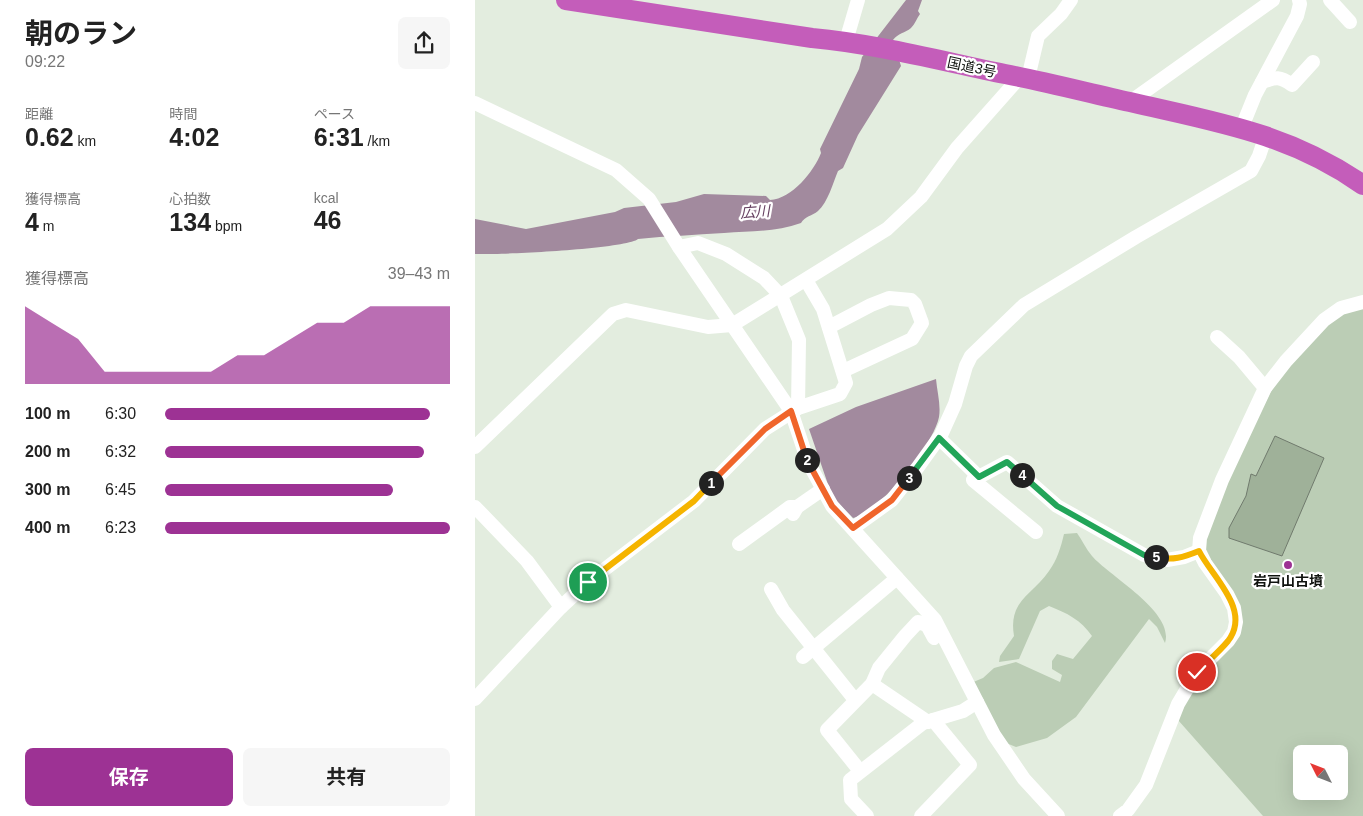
<!DOCTYPE html>
<html lang="ja">
<head>
<meta charset="utf-8">
<style>
  :root { --surface:#fff; --page:#f6f6f6; --text:#222; --muted:#767676; --accent:#9d3294 }
  body { margin:0; font-family:Arial,"Noto Sans JP",sans-serif; background:var(--page); color:var(--text); height:100vh; display:flex; flex-direction:column; font-size:19px; white-space:nowrap }
  * { box-sizing:border-box; margin:0 }
  p { font-size:16px; color:var(--muted) }
  .icon { flex:none; width:28px; height:28px; fill:none; stroke:currentColor; stroke-width:2; stroke-linecap:round; stroke-linejoin:round }
  .map { position:relative; flex:1; overflow:hidden }
  .side { display:flex; flex-direction:column; background:var(--surface); width:475px }
  .side>* { flex:none }
  .needle { width:32px; rotate:312deg }
  .controls { position:absolute; left:818px; top:745px; display:grid; gap:10px }
  .controls a { display:grid; place-items:center; width:55px; height:55px; border-radius:8px; background:var(--surface); box-shadow:0 5px 20px #0002; font-size:25px }
  .pin { position:absolute; display:grid; place-items:center; width:42px; height:42px; color:#fff; margin:-21px; border:2px solid #fff; border-radius:50%; box-shadow:0 1px 5px #0007 }
  .km { position:absolute; width:25px; height:25px; margin:-12px; border-radius:50%; background:#222; color:#fff; font-size:14px; line-height:25px; text-align:center }
  .round { display:grid; place-items:center; flex:none; width:52px; height:52px; border-radius:8px; background:var(--page) }
  .summary { display:flex; align-items:center; justify-content:space-between; height:85px; padding:0 25px }
  h1 { font-size:28px; font-weight:700; line-height:38px }
  .figures { display:grid; grid-template-columns:repeat(3,1fr); gap:8px; height:85px; padding:5px 25px }
  .figures div { display:grid; align-content:center }
  .figures b { font-size:25px; font-weight:700 }
  .figures small { font-size:14px; font-weight:400 }
  .figures p { font-size:14px }
  .chart { height:140px; padding:10px 25px }
  .chart p { display:flex; justify-content:space-between }
  .chart svg { width:100%; height:90px; margin-top:5px; fill:var(--accent); opacity:.7 }
  .button { display:flex; gap:10px; margin-top:auto; padding:10px 25px }
  .button a { flex:1; height:58px; border-radius:8px; background:var(--accent); color:#fff; font-size:20px; font-weight:700; line-height:58px; text-align:center }
  .button a+a { background:var(--page); color:var(--text) }
  ul { padding:0 25px; list-style:none; font-size:16px }
  li { display:grid; grid-template-columns:80px 60px 1fr; align-items:center; height:38px }
  li i { height:12px; border-radius:6px; background:var(--accent) }
  main { display:flex; flex:1; min-height:0 }
  .map>svg:first-child { display:block }
  .green { fill:#bbcdb5; fill-rule:evenodd }
  .water { fill:#a28a9e }
  .building { fill:#9fb199; stroke:#707a6d }
  .lines { fill:none; stroke-linecap:round; stroke-linejoin:round }
  .minor { stroke:#fff; stroke-width:14 }
  .highway { stroke:#c45dba; stroke-width:20 }
  .split-1-casing { stroke:#fff; stroke-width:10 }
  .split-2-casing { stroke:#fff; stroke-width:10 }
  .split-3-casing { stroke:#fff; stroke-width:10 }
  .split-4-casing { stroke:#fff; stroke-width:10 }
  .split-5-casing { stroke:#fff; stroke-width:10 }
  .split-6-casing { stroke:#fff; stroke-width:10 }
  .split-1 { stroke:#f5b400; stroke-width:6 }
  .split-2 { stroke:#f0652b; stroke-width:6 }
  .split-3 { stroke:#f0652b; stroke-width:6 }
  .split-4 { stroke:#22a559; stroke-width:6 }
  .split-5 { stroke:#22a559; stroke-width:6 }
  .split-6 { stroke:#f5b400; stroke-width:6 }
  .poi-dot { fill:#9d3294; stroke:#fff; stroke-width:2 }
  .labels { text-anchor:middle; stroke-width:4.5; stroke-linejoin:round; paint-order:stroke }
  .street-label { font-size:14px; fill:#10130f; stroke:#fff }
  .poi-label { font-size:14px; font-weight:bold; fill:#10130f; stroke:#fff }
  .water-label { font-size:15px; font-style:italic; fill:#664161; stroke:#fff }
</style>
</head>
<body>
<main>
<section class="side">
<div class="summary"><div><h1>朝のラン</h1><p>09:22</p></div><a class="round"><svg class="icon" aria-label="share" viewBox="0 0 24 24"><path d="M12 15V3M7 8l5-5 5 5M5 13v7h14v-7"/></svg></a></div>
<div class="figures">
<div><p>距離</p><b>0.62<small> km</small></b></div>
<div><p>時間</p><b>4:02</b></div>
<div><p>ペース</p><b>6:31<small> /km</small></b></div>
</div>
<div class="figures">
<div><p>獲得標高</p><b>4<small> m</small></b></div>
<div><p>心拍数</p><b>134<small> bpm</small></b></div>
<div><p>kcal</p><b>46</b></div>
</div>
<div class="chart"><p><span>獲得標高</span>39–43 m</p>
<svg viewBox="0 0 160 44" preserveAspectRatio="none"><path d="M0 44V6L10 14L20 22L30 38L40 38L50 38L60 38L70 38L80 30L90 30L100 22L110 14L120 14L130 6L140 6L150 6L160 6V44z"/></svg>
</div>
<ul>
<li><b>100 m</b>6:30<i style="width:93%"></i></li>
<li><b>200 m</b>6:32<i style="width:91%"></i></li>
<li><b>300 m</b>6:45<i style="width:80%"></i></li>
<li><b>400 m</b>6:23<i style="width:100%"></i></li>
</ul>
<div class="button"><a>保存</a><a>共有</a></div>
</section>
<div class="map">
<svg width="888" height="816" viewBox="0 0 888 816">
  <rect width="100%" height="100%" fill="#e3eddf"/>
  <g class="green">
    <path d="M888 308V816H788L703 720 720 682 765 629 729 551 728 540 742 499 795 393 808 372 858 319 871 312ZM826 754H864V791H826Z"/>
    <path d="M602 533C607 540 611 549 617 556 634 576 700 612 690 643L682 627 674 619 601 717 572 738 541 747 531 743 496 683 508 678 519 668 541 662 585 682 587 675 577 669V661L582 654 598 659 617 636C606 620 592 613 574 606L565 611 544 659 524 662 525 656 539 636C533 600 557 596 574 571 582 560 586 547 589 534Z"/>
  </g>
  <g class="water">
    <path d="M431 0H447L443 11 445 14C442 18 440 24 436 28 430 33 423 33 418 40L426 66 383 135 368 168 363 171C358 183 353 202 343 211 337 216 330 216 326 223 301 232 275 231 249 233 220 235 192 236 163 239 151 249 23 255 0 254V219L51 229 140 212 149 208 201 202 229 194 291 196 295 200C317 199 339 171 346 153L345 149 384 69 387 57Z"/>
    <path d="M461 379C462 391 466 405 464 417 459 444 404 513 378 518L357 496 334 429 381 407Z"/>
  </g>
  <polygon class="building" points="800,436 849,458 807,556 754,538 754,528 771,496 776,474 781,476"/>
  <g class="lines">
    <g class="minor">
      <polyline points="855,0 875,22"/>
      <polyline points="371,41 383,0"/>
      <polyline points="553,78 563,36 586,14 596,0"/>
      <path d="M787 82C801 77 805 76 817 85L838 62"/>
      <polyline points="655,102 798,0"/>
      <polyline points="0,103 141,170 174,199 204,247 316,411 333,462 357,506 460,620 519,735 549,779 583,816"/>
      <polyline points="767,127 780,95 822,16 825,4 824,0"/>
      <polyline points="204,247 223,243 251,254 289,278 306,296 324,340 323,408"/>
      <polyline points="354,327 396,305 414,298 436,300 440,304 447,323 437,339 368,371"/>
      <polyline points="742,337 764,357 790,388"/>
      <polyline points="464,438 504,477"/>
      <polyline points="0,447 138,314 151,310 233,327 257,325 412,229 446,197 482,148 545,77"/>
      <polyline points="0,507 52,561 86,607"/>
      <polyline points="318,514 322,507 348,489"/>
      <polyline points="378,528 417,500 443,467 466,435 480,404 491,366 496,356 549,305 661,237 776,171 784,156 791,135"/>
      <polyline points="561,532 498,480 532,462 582,506 669,555 692,560 709,557 724,551"/>
      <polyline points="264,544 315,507 322,507"/>
      <polyline points="296,589 308,610 380,700"/>
      <polyline points="328,657 422,578"/>
      <polyline points="397,684 453,722"/>
      <polyline points="0,699 86,607 113,582 219,501 290,429 323,408 365,394 371,383 348,309 331,280"/>
      <polyline points="385,771 352,730 397,684 404,668 430,636 443,622 452,625 459,638"/>
      <polyline points="392,816 376,799 375,780 448,723 488,711 502,702"/>
      <polyline points="446,816 495,765 458,720"/>
      <polyline points="645,816 653,810 671,785 703,704 722,672 753,641 759,632 761,622 759,608 752,594 730,563 724,551 725,538 747,480 790,388 811,361 849,320 866,308 888,302"/>
    </g>
    <path class="highway" d="M91 0 337 38C402 44 466 61 530 74 572 82 614 93 655 102 741 122 814 133 888 185"/>
  </g>
  <g class="lines">
    <g class="split-1-casing">
      <polyline id="split-1" points="113,582 219,501 236,483"/>
    </g>
    <g class="split-2-casing">
      <polyline id="split-2" points="236,483 290,429 316,411 332,460"/>
    </g>
    <g class="split-3-casing">
      <polyline id="split-3" points="332,460 357,506 378,528 417,500 434,478"/>
    </g>
    <g class="split-4-casing">
      <polyline id="split-4" points="434,478 464,438 504,477 532,462 547,475"/>
    </g>
    <g class="split-5-casing">
      <polyline id="split-5" points="547,475 582,506 669,555 681,557"/>
    </g>
    <g class="split-6-casing">
      <path id="split-6" d="M681 557C697 561 709 557 724 551 737 577 777 610 753 641 744 652 732 662 722 672"/>
    </g>
    <use href="#split-1" class="split-1"/>
    <use href="#split-2" class="split-2"/>
    <use href="#split-3" class="split-3"/>
    <use href="#split-4" class="split-4"/>
    <use href="#split-5" class="split-5"/>
    <use href="#split-6" class="split-6"/>
  </g>
  <circle class="poi-dot" cx="813" cy="565" r="5"/>
  <g class="labels">
    <g class="street-label">
      <text transform="translate(497 67) rotate(12)" y="5">国道3号</text>
    </g>
    <g class="poi-label">
      <text x="813" y="586">岩戸山古墳</text>
    </g>
    <g class="water-label">
      <text transform="translate(280 212) rotate(-4)" y="5">広川</text>
    </g>
  </g>
</svg>
<div class="controls">
<a><svg class="needle" viewBox="-14 -14 28 28"><path d="M0-13l5 13h-10z" fill="#e53935"/><path d="M0 13l5-13h-10z" fill="#767676"/></svg></a>
</div>
<div class="pin" style="left:113px;top:582px;background:#1e9e55"><svg class="icon" aria-label="arrive" viewBox="0 0 24 24"><path d="M6 21V4h12l-3 4 3 4H6"/></svg></div>
<div class="pin" style="left:722px;top:672px;background:#d93025"><svg class="icon" aria-label="check" viewBox="0 0 24 24"><path d="M5 12l5 5 9-10"/></svg></div>
<b class="km" style="left:236px;top:483px">1</b>
<b class="km" style="left:332px;top:460px">2</b>
<b class="km" style="left:434px;top:478px">3</b>
<b class="km" style="left:547px;top:475px">4</b>
<b class="km" style="left:681px;top:557px">5</b>
</div>
</main>
</body>
</html>
